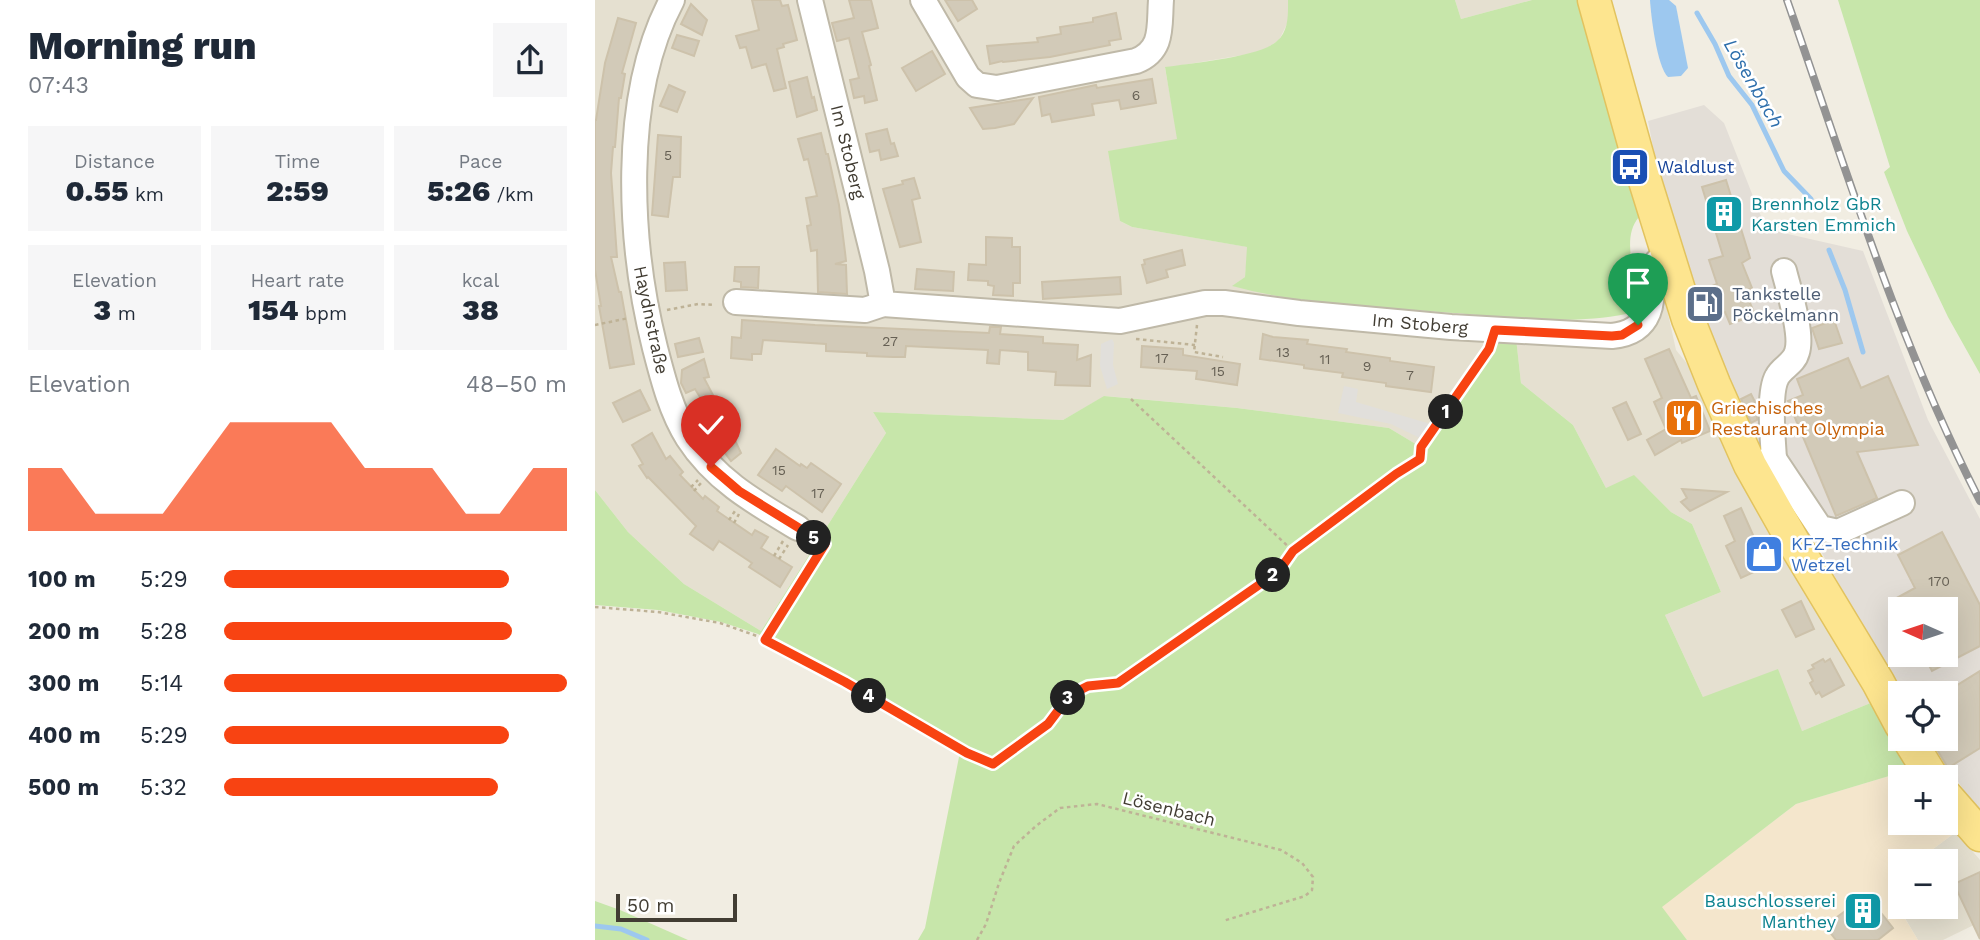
<!DOCTYPE html>
<html lang="en">
<head>
<meta charset="utf-8">
<style>
  :root { --surface:#fff; --page:#f6f6f7; --text:#1f2937; --muted:#747a83; --accent:#f84312 }
  body { margin:0; font-family:"Work Sans",sans-serif; background:var(--page); color:var(--text); height:100vh; display:flex; flex-direction:column; font-size:26px; white-space:nowrap }
  * { box-sizing:border-box; margin:0 }
  p { font-size:23px; color:var(--muted) }
  .icon { flex:none; width:38px; height:38px; fill:none; stroke:currentColor; stroke-width:2; stroke-linecap:round; stroke-linejoin:round }
  .map { position:relative; flex:1; overflow:hidden }
  .side { display:flex; flex-direction:column; background:var(--surface); width:595px }
  .side>* { flex:none }
  .needle { width:46px; rotate:273deg }
  .controls { position:absolute; left:1293px; top:597px; display:grid; gap:14px }
  .controls a { display:grid; place-items:center; width:70px; height:70px; border-radius:0px; background:var(--surface); box-shadow:0 7px 28px #0002; font-size:35px }
  .scale { position:absolute; left:21px; bottom:18px; width:121px; box-sizing:border-box; padding-left:7px; border:4px solid #423d33; border-top:0; font-size:19px; line-height:24px; white-space:nowrap; color:#423d33; -webkit-text-stroke:5px #fff; paint-order:stroke }
  .pin { position:absolute; display:grid; place-items:center; width:60px; height:60px; color:#fff; margin:-72px -30px; border-radius:50% 50% 50% 0; rotate:-45deg; box-shadow:0 0 7px #0007 }
  .pin .icon { rotate:45deg }
  .km { position:absolute; width:35px; height:35px; margin:-18px; border-radius:50%; background:#222; color:#fff; font-size:19px; line-height:35px; text-align:center }
  .round { display:grid; place-items:center; flex:none; width:74px; height:74px; border-radius:0px; background:var(--page) }
  .headline { display:flex; align-items:center; justify-content:space-between; height:119px; padding:0 28px }
  h1 { font-size:38px; font-weight:800; line-height:52px }
  .metrics { display:grid; grid-template-columns:repeat(3,1fr); gap:10px; height:119px; padding:7px 28px }
  .metrics div { display:grid; align-content:center; border-radius:0px; background:var(--page); text-align:center }
  .metrics b { font-size:30px; font-weight:800 }
  .metrics small { font-size:19px; font-weight:400 }
  .metrics p { font-size:19px }
  .chart { height:196px; padding:14px 28px }
  .chart p { display:flex; justify-content:space-between }
  .chart svg { width:100%; height:126px; margin-top:7px; fill:var(--accent); opacity:.7 }
  ul { padding:0 28px; list-style:none; font-size:23px }
  li { display:grid; grid-template-columns:112px 84px 1fr; align-items:center; height:52px }
  li i { height:18px; border-radius:9px; background:var(--accent) }
  main { display:flex; flex:1; min-height:0 }
  .map>svg:first-child { display:block }
  .residential { fill:#e5e0d0 }
  .commercial { fill:#f4e6cc }
  .industrial { fill:#e3ded7; fill-rule:evenodd }
  .green { fill:#c7e6aa }
  .parking { fill:#e1dfdb }
  .water { fill:#9dc8ef }
  .lines { fill:none; stroke-linecap:round; stroke-linejoin:round }
  .stream { stroke:#9dc8ef; stroke-width:5 }
  .building { fill:#d2cab8; stroke:#cdc2ab; stroke-width:2 }
  .minor-casing { stroke:#bfb9a8; stroke-width:28 }
  .major-casing { stroke:#e2c35f; stroke-width:35 }
  .path { stroke:#beb296; stroke-width:2.5; stroke-dasharray:3.5 3.5; stroke-linecap:butt }
  .minor { stroke:#fff; stroke-width:24 }
  .major { stroke:#fde58f; stroke-width:32 }
  .rail-casing { stroke:#939393; stroke-width:8 }
  .rail { stroke:#fff; stroke-width:5; stroke-dasharray:16; stroke-linecap:butt }
  .route-casing { stroke:#fff; stroke-width:14 }
  .route { stroke:#f84312; stroke-width:9 }
  .labels { text-anchor:middle; stroke-width:5; stroke-linejoin:round; paint-order:stroke }
  .number-label { font-size:14px; fill:#666054 }
  .street-label { font-size:18px; fill:#423d33; stroke:#fff }
  .transit-label { font-size:18px; fill:#164399; stroke:#fff; text-anchor:start }
  .culture-label { font-size:18px; fill:#0d838f; stroke:#fff; text-anchor:start }
  .service-label { font-size:18px; fill:#4e5e75; stroke:#fff; text-anchor:start }
  .food-label { font-size:18px; fill:#c56008; stroke:#fff; text-anchor:start }
  .shop-label { font-size:18px; fill:#366cbe; stroke:#fff; text-anchor:start }
  .water-label { font-size:19px; font-style:italic; fill:#2e6fac; stroke:#fff }
</style>
</head>
<body>
<main>
<section class="side">
<div class="headline"><div><h1>Morning run</h1><p>07:43</p></div><a class="round"><svg class="icon" aria-label="share" viewBox="0 0 24 24"><path d="M12 15V3M7 8l5-5 5 5M5 13v7h14v-7"/></svg></a></div>
<div class="metrics">
<div><p>Distance</p><b>0.55<small> km</small></b></div>
<div><p>Time</p><b>2:59</b></div>
<div><p>Pace</p><b>5:26<small> /km</small></b></div>
</div>
<div class="metrics">
<div><p>Elevation</p><b>3<small> m</small></b></div>
<div><p>Heart rate</p><b>154<small> bpm</small></b></div>
<div><p>kcal</p><b>38</b></div>
</div>
<div class="chart"><p><span>Elevation</span>48–50 m</p>
<svg viewBox="0 0 160 44" preserveAspectRatio="none"><path d="M0 44V22L10 22L20 38L30 38L40 38L50 22L60 6L70 6L80 6L90 6L100 22L110 22L120 22L130 38L140 38L150 22L160 22V44z"/></svg>
</div>
<ul>
<li><b>100 m</b>5:29<i style="width:83%"></i></li>
<li><b>200 m</b>5:28<i style="width:84%"></i></li>
<li><b>300 m</b>5:14<i style="width:100%"></i></li>
<li><b>400 m</b>5:29<i style="width:83%"></i></li>
<li><b>500 m</b>5:32<i style="width:80%"></i></li>
</ul>
</section>
<div class="map">
<svg width="1385" height="940" viewBox="0 0 1385 940">
  <rect width="100%" height="100%" fill="#f1ede2"/>
  <g class="residential">
    <polygon points="0,0 693,0 694,20 684,40 666,52 570,68 583,139 525,221 537,227 653,247 650,277 638,286 755,307 896,316 892,348 824,446 794,428 642,408 510,396 468,420 278,412 291,433 166,631 89,584 33,532 0,490"/>
    <polygon points="860,0 937,0 866,19"/>
    <polygon points="1071,305 1081,350 1094,366 1104,388 1253,660 1252,662 1278,702 1207,731 1108,697 1070,615 1126,592 1097,524 1076,512 1051,487 1011,488 978,425 926,383 921,338 1034,347 1048,338"/>
    <polygon points="1361,832 1385,860 1385,922 1348,940 1323,940 1298,898 1305,884 1306,906 1351,906 1351,861 1322,861"/>
  </g>
  <polygon class="commercial" points="1314,770 1319,777 1306,777 1306,822 1351,822 1361,832 1322,861 1306,861 1305,884 1298,899 1323,940 1092,940 1066,907 1201,804"/>
  <path class="industrial" d="M1109 105 1129 123 1171 229 1268 251 1333 420 1385 519V813L1333 739 1351 738V693H1306L1305 696 1222 544 1160 440 1116 342 1066 188 1053 121ZM1306 609H1351V654H1306Z"/>
  <g class="green">
    <path d="M693 0H860L866 19 937 0H983L1044 217C1026 238 1041 270 1040 294 1040 302 1036 308 1031 314 971 326 906 316 844 312 773 306 708 305 637 286L650 277 652 247 537 227 525 221 513 151 582 139 570 67C596 63 665 57 682 41 694 31 693 14 693 0Z"/>
    <polygon points="1243,0 1385,0 1385,374 1353,317 1312,231 1289,172 1295,167"/>
    <polygon points="906,337 921,338 926,383 978,425 1011,488 1039,475 1076,512 1097,524 1126,592 1070,615 1108,697 1183,669 1207,731 1278,702 1296,732 1314,770 1201,804 1067,907 1092,940 323,940 330,928 365,752 400,766 455,725 476,696 494,688 524,685 685,574 699,553 802,476 825,461 828,448 899,343"/>
    <polygon points="509,396 642,408 794,428 824,446 823,458 800,472 696,549 682,570 522,681 493,684 474,692 452,722 398,762 372,752 251,680 163,634 126,622 63,610 0,605 0,490 33,532 89,584 166,631 291,433 278,412 468,420"/>
    <polygon points="0,901 25,910 93,940 0,940"/>
  </g>
  <g class="parking">
    <polygon points="517,339 519,343 518,365 523,384 512,389 505,366 506,344"/>
    <polygon points="749,386 763,389 761,402 839,425 829,440 796,424 743,413"/>
  </g>
  <path class="water" d="M1055 0H1074L1081 6 1093 68 1086 76 1073 77C1062 67 1056 16 1055 0Z"/>
  <g class="lines">
    <g class="stream">
      <polyline points="1102,13 1120,44 1134,76 1157,105 1189,171 1216,199"/>
      <polyline points="1234,250 1250,290 1268,352"/>
      <polyline points="0,926 26,929 52,940"/>
    </g>
  </g>
  <g class="building">
    <polygon points="157,0 185,0 187,6 193,5 202,40 188,44 189,47 182,49 191,88 179,91 171,64 157,68 151,47 145,48 141,36 164,30"/>
    <polygon points="254,0 276,0 283,28 267,32 276,65 274,66 282,100 270,103 269,96 259,98 255,80 264,78 254,38 242,41 237,23 259,18"/>
    <polygon points="350,0 377,0 382,9 363,21"/>
    <polygon points="96,4 112,20 107,35 86,24"/>
    <polygon points="521,13 526,39 514,41 515,45 455,57 408,62 407,61 395,64 392,46 443,42 442,38 466,34 465,27 498,22 498,18"/>
    <polygon points="23,18 41,23 27,73 30,74 26,98 24,98 20,147 18,147 16,173 22,257 16,257 24,292 26,292 39,364 15,368 4,306 6,306 0,270 0,120 1,120 10,63"/>
    <polygon points="82,35 104,41 99,56 77,48"/>
    <polygon points="337,51 350,74 321,91 307,68"/>
    <polygon points="212,77 217,98 219,97 222,110 202,117 194,82"/>
    <polygon points="557,79 561,103 526,109 524,100 497,104 499,115 457,122 455,114 447,116 444,97 501,85 502,88"/>
    <polygon points="74,85 90,92 82,112 65,106"/>
    <polygon points="438,98 419,124 400,128 388,129 375,108"/>
    <polygon points="292,129 296,144 299,143 303,156 286,160 284,150 275,152 271,134"/>
    <polygon points="226,133 231,154 233,154 244,205 250,252 251,261 240,264 251,265 252,294 223,292 222,250 216,251 212,226 216,225 211,198 222,196 213,159 209,160 203,139"/>
    <polygon points="63,135 86,137 85,177 78,177 73,217 57,215"/>
    <polygon points="319,178 325,198 317,200 326,242 305,247 288,189 308,184 307,181"/>
    <polygon points="1131,180 1155,258 1147,263 1157,288 1150,291 1160,315 1135,324 1130,312 1114,318 1105,291 1122,284 1114,260 1128,256 1107,187"/>
    <polygon points="391,237 417,238 417,247 425,247 425,283 418,283 418,296 398,295 399,286 393,285 393,281 373,280 374,264 391,265"/>
    <polygon points="587,250 590,265 571,270 573,277 552,283 547,265 550,264 549,260"/>
    <polygon points="90,262 92,290 71,291 69,263"/>
    <polygon points="140,267 164,267 163,288 146,287 146,282 139,281"/>
    <polygon points="322,269 359,272 358,291 320,289"/>
    <polygon points="525,277 526,294 448,299 447,282"/>
    <polygon points="147,320 220,325 394,333 395,327 406,327 405,334 448,337 448,343 483,345 482,360 496,355 495,386 460,385 461,372 433,370 433,352 405,350 404,364 392,363 393,350 311,346 310,357 298,357 272,356 272,353 231,351 231,344 168,340 166,354 157,354 157,360 136,358 137,337 146,338"/>
    <polygon points="1239,320 1247,343 1224,349 1217,328"/>
    <polygon points="668,334 678,337 713,340 712,344 752,349 751,352 795,358 795,361 839,367 836,392 791,386 791,383 747,377 748,373 709,368 709,365 665,359"/>
    <polygon points="104,338 108,352 83,357 80,344"/>
    <polygon points="547,346 588,349 588,355 645,364 642,385 601,379 602,371 546,367"/>
    <polygon points="1074,349 1096,398 1101,396 1115,431 1087,443 1086,440 1060,455 1052,440 1071,429 1059,402 1067,398 1050,359"/>
    <polygon points="1253,358 1266,388 1293,376 1323,445 1262,452 1282,498 1241,516 1193,401 1208,395 1202,379"/>
    <polygon points="109,359 114,377 109,378 119,397 105,397 100,389 91,393 86,383 87,370"/>
    <polygon points="45,390 55,410 28,422 18,403"/>
    <polygon points="1156,394 1162,406 1162,420 1156,423 1146,399"/>
    <polygon points="116,397 127,413 146,453 136,461 106,421 99,407"/>
    <polygon points="1031,402 1046,434 1033,440 1018,408"/>
    <polygon points="57,433 71,459 75,456 88,472 85,475 108,499 110,496 124,507 122,511 157,535 160,530 173,537 166,548 197,567 185,587 154,567 157,563 124,541 118,550 95,534 101,526 53,477 52,478 44,466 48,464 37,445"/>
    <polygon points="181,449 205,466 206,464 212,468 216,463 246,484 227,512 191,486 187,491 163,475"/>
    <polygon points="1087,489 1132,492 1095,511 1086,502 1092,498"/>
    <polygon points="1146,508 1162,544 1164,544 1174,565 1146,578 1131,546 1140,541 1129,516"/>
    <polygon points="1347,532 1385,605 1385,646 1337,671 1328,654 1351,654 1351,609 1303,609 1298,600 1320,588 1303,555"/>
    <polygon points="1206,601 1219,629 1201,637 1187,610"/>
    <polygon points="1228,659 1230,662 1235,659 1249,685 1227,697 1224,692 1221,694 1215,683 1218,681 1213,671 1219,668 1217,665"/>
    <polygon points="1385,671 1385,748 1353,768 1335,738 1351,738 1351,692"/>
    <polygon points="1385,872 1385,939 1359,884"/>
    <polygon points="1272,895 1298,928 1283,940 1241,940 1230,926"/>
  </g>
  <g class="lines">
    <g class="minor-casing">
      <g id="minor">
        <path d="M77 0C25 97 34 245 60 348 68 379 76 411 93 438 120 480 161 503 203 528"/>
        <path d="M215 0 282 271 288 304 525 321 610 303H629L704 313 856 327 1017 336C1058 332 1059 300 1057 267L1063 261 1075 256"/>
        <path d="M328 0 373 77 382 85 402 88 541 61C569 50 564 26 566 0"/>
        <polyline points="141,302 270,310 288,304"/>
        <path d="M1179 459C1178 440 1173 393 1182 377 1187 367 1199 364 1202 352 1208 334 1194 291 1189 271"/>
        <polyline points="1163,463 1179,459 1225,528 1243,532 1307,503"/>
      </g>
    </g>
    <g class="major-casing">
      <g id="major">
        <polyline points="999,0 1045,165 1093,319 1119,384 1155,465 1199,543 1283,682 1306,725"/>
        <polyline points="1313,738 1337,777"/>
        <polyline points="1351,796 1385,835"/>
      </g>
    </g>
    <g class="path">
      <polyline points="72,310 103,304 120,305"/>
      <polyline points="0,325 34,318"/>
      <polyline points="602,325 599,352 628,357"/>
      <polyline points="541,339 600,345"/>
      <polyline points="536,399 698,551"/>
      <polyline points="96,487 103,480"/>
      <polyline points="99,491 106,483"/>
      <polyline points="134,520 140,511"/>
      <polyline points="139,523 144,514"/>
      <polyline points="179,556 188,541"/>
      <polyline points="184,559 193,545"/>
      <polyline points="0,607 63,612 125,623 162,636 250,682 374,755 398,764 453,724 475,695 493,686 523,683 684,571 698,551 801,474 825,459 826,447 893,351"/>
      <polyline points="170,640 230,544 221,539"/>
      <polyline points="382,940 391,924 404,883 419,846 441,826 465,808 502,804 686,850 707,863 718,877 717,890 710,896 628,921"/>
    </g>
    <use href="#minor" class="minor"/>
    <use href="#major" class="major"/>
    <g class="rail-casing">
      <path id="rail" d="M1192 0C1251 169 1303 341 1385 501"/>
    </g>
    <use href="#rail" class="rail"/>
  </g>
  <g class="lines">
    <g class="route-casing">
      <polyline id="route" points="116,467 144,491 230,544 170,640 250,682 372,753 398,764 453,724 475,695 493,686 523,683 684,571 698,551 801,474 825,459 826,447 894,349 900,330 1017,336 1027,335 1043,325"/>
    </g>
    <use href="#route" class="route"/>
  </g>
  <defs>
    <g id="bus-square" transform="scale(2.0125)"><rect x="-9" y="-9" width="18" height="18" rx="4" fill="#1a4fb4" stroke="#fff"/><path d="M-5-6H5V4H4V6H2V4H-2V6H-4V4H-5ZM-3.5-4V0h7V-4ZM-3.5 1.2v1.5H-2V1.2ZM2 1.2v1.5H3.5V1.2Z" fill="#fff"/></g>
    <g id="building-square" transform="scale(2.0125)"><rect x="-9" y="-9" width="18" height="18" rx="4" fill="#0f9aa8" stroke="#fff"/><path d="M-4-6H4V6H1V3H-1V6H-4ZM-2.5-4.3h1.7v1.8h-1.7ZM.8-4.3h1.7v1.8H.8ZM-2.5-1h1.7V.8h-1.7ZM.8-1h1.7V.8H.8Z" fill="#fff"/></g>
    <g id="fuel-square" transform="scale(2.0125)"><rect x="-9" y="-9" width="18" height="18" rx="4" fill="#5c6f8a" stroke="#fff"/><path d="M-5.5-6h7V0h2V4h1.3V-2.5L3-4.5l.8-.8L6-3V5H2.5V1h-1V6h-7ZM-4.2-4.7v3.2H.2V-4.7Z" fill="#fff"/></g>
    <g id="restaurant-square" transform="scale(2.0125)"><rect x="-9" y="-9" width="18" height="18" rx="4" fill="#e8710a" stroke="#fff"/><path d="M-5-6h1v4h1v-4h1v4h1v-4h1v5L-1.5 .5V6h-2V.5L-5-1ZM5-6V6H3V1.5H1.5Q1.5-4 5-6Z" fill="#fff"/></g>
    <g id="shop-square" transform="scale(2.0125)"><rect x="-9" y="-9" width="18" height="18" rx="4" fill="#3f7fe0" stroke="#fff"/><path d="M-5-2.5h2.3a2.7 3.5 0 0 1 5.4 0H5L5.5 6h-11ZM-1.5-2.5h3a1.5 2.3 0 0 0-3 0Z" fill="#fff"/></g>
  </defs>
  <g fill-rule="evenodd">
    <use href="#bus-square" x="1035" y="167"/>
    <use href="#building-square" x="1129" y="214"/>
    <use href="#fuel-square" x="1110" y="304"/>
    <use href="#restaurant-square" x="1089" y="418"/>
    <use href="#shop-square" x="1169" y="554"/>
    <use href="#building-square" x="1268" y="911"/>
  </g>
  <g class="labels">
    <g class="number-label">
      <text x="541" y="100">6</text>
      <text x="73" y="160">5</text>
      <text x="295" y="346">27</text>
      <text x="688" y="357">13</text>
      <text x="567" y="363">17</text>
      <text x="730" y="364">11</text>
      <text x="772" y="371">9</text>
      <text x="623" y="376">15</text>
      <text x="815" y="380">7</text>
      <text x="184" y="475">15</text>
      <text x="223" y="498">17</text>
      <text x="1344" y="586">170</text>
    </g>
    <g class="street-label">
      <text transform="translate(253 152) rotate(76)" y="6">Im Stoberg</text>
      <text transform="translate(56 320) rotate(78)" y="6">Haydnstraße</text>
      <text transform="translate(825 324) rotate(5)" y="6">Im Stoberg</text>
      <text transform="translate(574 809) rotate(14)" y="6">Lösenbach</text>
    </g>
    <g class="transit-label">
      <text x="1062" y="173">Waldlust</text>
    </g>
    <g class="culture-label">
      <text x="1156" y="210">Brennholz GbR<tspan x="1156" dy="21">Karsten Emmich</tspan></text>
      <text x="1241" y="907" text-anchor="end">Bauschlosserei<tspan x="1241" dy="21">Manthey</tspan></text>
    </g>
    <g class="service-label">
      <text x="1137" y="300">Tankstelle<tspan x="1137" dy="21">Pöckelmann</tspan></text>
    </g>
    <g class="food-label">
      <text x="1116" y="414">Griechisches<tspan x="1116" dy="21">Restaurant Olympia</tspan></text>
    </g>
    <g class="shop-label">
      <text x="1196" y="550">KFZ-Technik<tspan x="1196" dy="21">Wetzel</tspan></text>
    </g>
    <g class="water-label">
      <text transform="translate(1159 83) rotate(60)" y="7">Lösenbach</text>
    </g>
  </g>
</svg>
<div class="controls">
<a><svg class="needle" viewBox="-14 -14 28 28"><path d="M0-13l5 13h-10z" fill="#e53935"/><path d="M0 13l5-13h-10z" fill="#747a83"/></svg></a>
<a><svg class="icon" aria-label="locate" viewBox="0 0 24 24"><circle cx="12" cy="12" r="6"/><path d="M12 2v4M12 18v4M2 12h4M18 12h4"/></svg></a>
<a>+</a>
<a>−</a>
</div>
<div class="scale">50 m</div>
<div class="pin" style="left:1043px;top:325px;background:#1e9e55"><svg class="icon" aria-label="arrive" viewBox="0 0 24 24"><path d="M6 21V4h12l-3 4 3 4H6"/></svg></div>
<div class="pin" style="left:116px;top:467px;background:#d93025"><svg class="icon" aria-label="check" viewBox="0 0 24 24"><path d="M5 12l5 5 9-10"/></svg></div>
<b class="km" style="left:851px;top:412px">1</b>
<b class="km" style="left:678px;top:575px">2</b>
<b class="km" style="left:473px;top:698px">3</b>
<b class="km" style="left:274px;top:696px">4</b>
<b class="km" style="left:219px;top:538px">5</b>
</div>
</main>
</body>
</html>
